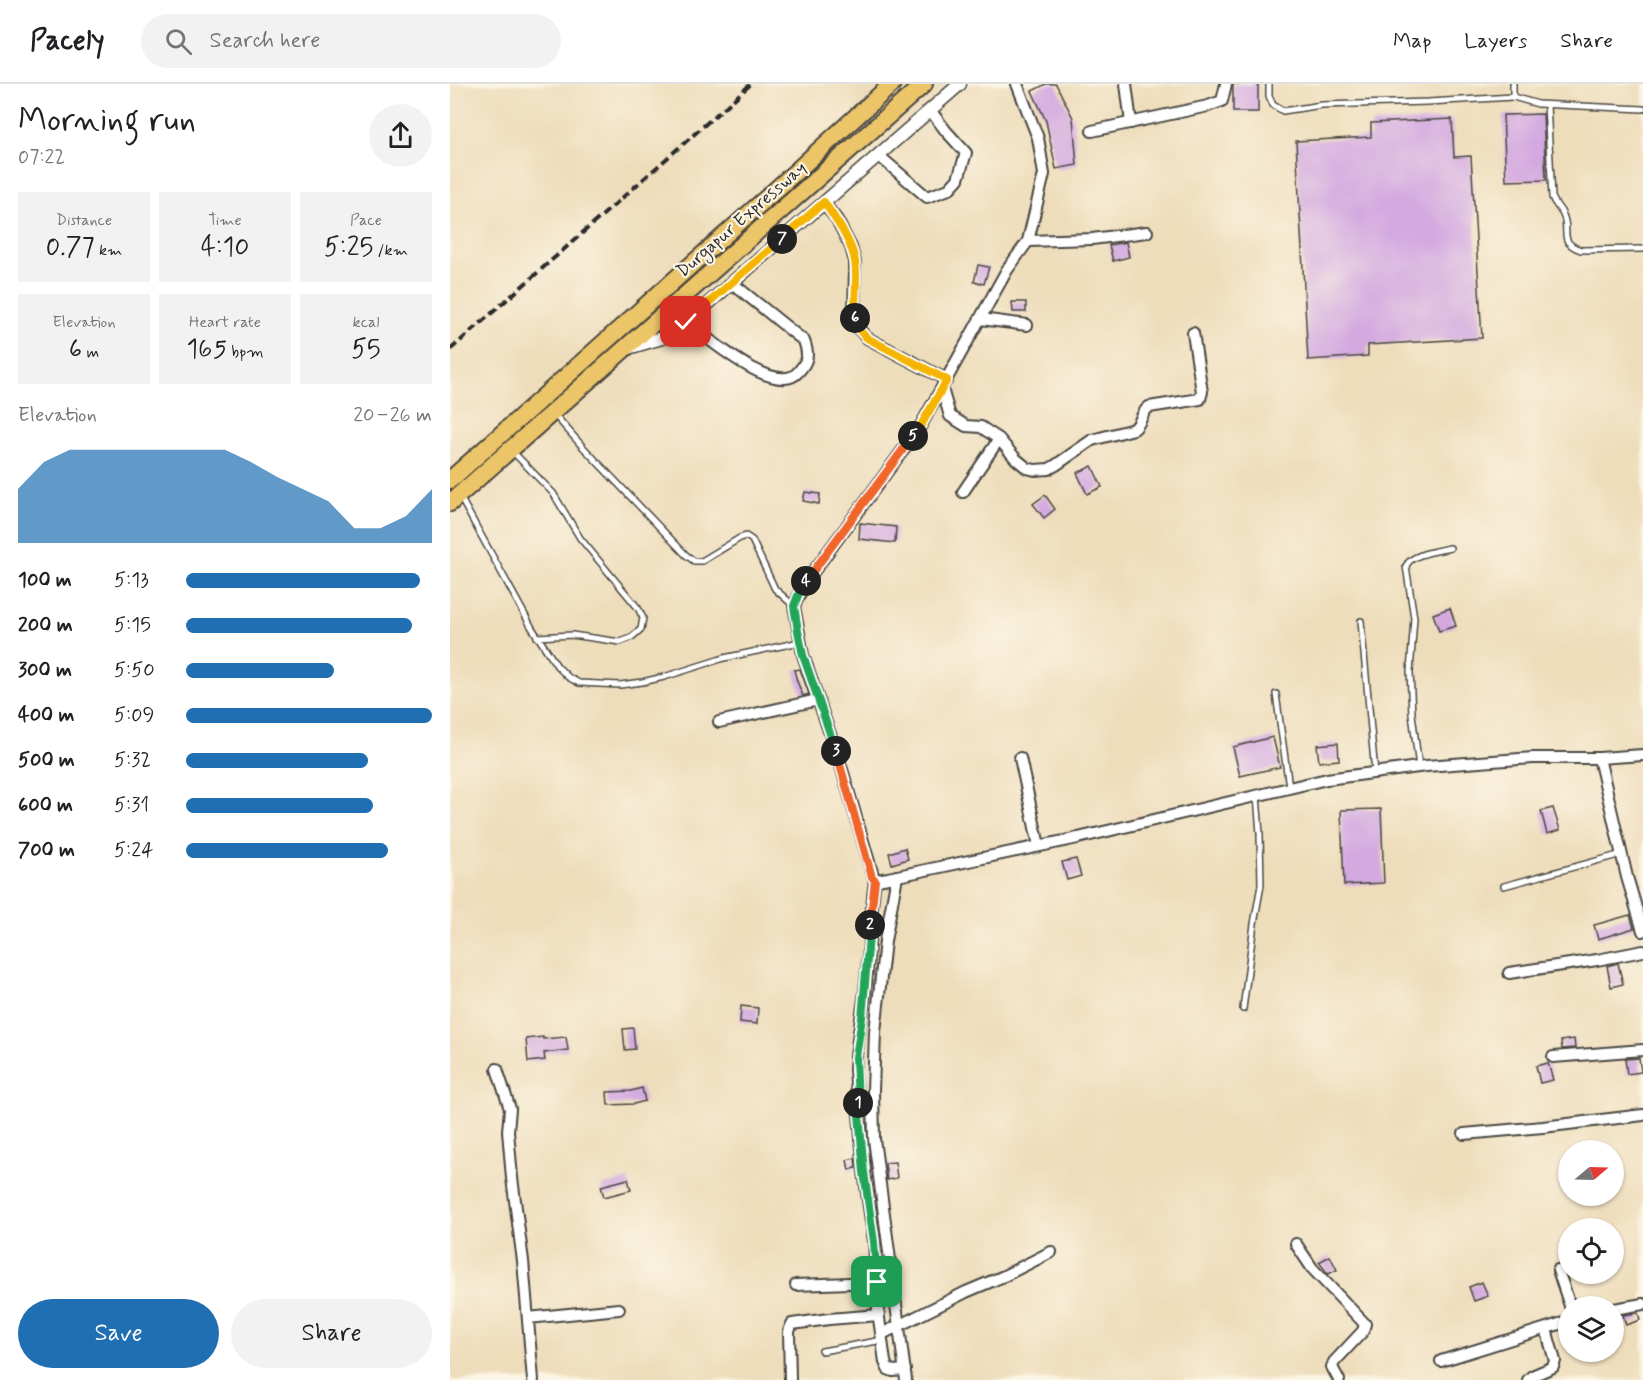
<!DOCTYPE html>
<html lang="en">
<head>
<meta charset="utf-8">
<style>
  :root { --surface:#fff; --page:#f2f2f2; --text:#202124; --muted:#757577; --line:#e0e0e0; --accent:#1f6fb2 }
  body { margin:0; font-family:Mynerve,sans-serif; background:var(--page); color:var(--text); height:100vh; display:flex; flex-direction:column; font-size:22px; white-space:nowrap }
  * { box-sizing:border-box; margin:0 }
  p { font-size:20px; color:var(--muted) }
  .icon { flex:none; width:33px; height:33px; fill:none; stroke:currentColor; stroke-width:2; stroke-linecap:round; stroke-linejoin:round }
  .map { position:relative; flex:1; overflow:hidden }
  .sheet { display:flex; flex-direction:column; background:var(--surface); width:450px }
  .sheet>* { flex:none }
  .needle { width:39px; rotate:71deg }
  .tools { position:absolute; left:1108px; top:1056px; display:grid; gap:12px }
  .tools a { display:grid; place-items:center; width:66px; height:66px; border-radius:50%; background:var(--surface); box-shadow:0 2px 4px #0004; font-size:30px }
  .pin { position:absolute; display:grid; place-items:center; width:51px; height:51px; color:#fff; margin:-26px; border-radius:12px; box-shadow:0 3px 9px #0006 }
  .km { position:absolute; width:30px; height:30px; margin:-15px; border-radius:50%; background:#222; color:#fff; font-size:16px; line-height:30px; text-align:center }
  .round { display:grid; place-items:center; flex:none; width:63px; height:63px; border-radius:32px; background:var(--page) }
  .headline { display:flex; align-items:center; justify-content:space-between; height:102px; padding:0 18px }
  h1 { font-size:33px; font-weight:600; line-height:45px }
  .metrics { display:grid; grid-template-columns:repeat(3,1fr); gap:9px; height:102px; padding:6px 18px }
  .metrics div { display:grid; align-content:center; border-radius:0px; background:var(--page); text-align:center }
  .metrics b { font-size:26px; font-weight:600 }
  .metrics small { font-size:16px; font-weight:400 }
  .metrics p { font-size:16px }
  .chart { height:168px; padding:12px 18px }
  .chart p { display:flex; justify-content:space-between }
  .chart svg { width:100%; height:108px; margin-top:6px; fill:var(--accent); opacity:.7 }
  .button { display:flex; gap:12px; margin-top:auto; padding:12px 18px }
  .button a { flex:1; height:69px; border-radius:36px; background:var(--accent); color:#fff; font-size:24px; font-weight:600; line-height:69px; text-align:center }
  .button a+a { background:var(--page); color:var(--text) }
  ul { padding:0 18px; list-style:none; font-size:20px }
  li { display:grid; grid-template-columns:96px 72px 1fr; align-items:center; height:45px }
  li i { height:15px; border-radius:8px; background:var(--accent) }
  header { display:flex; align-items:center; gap:36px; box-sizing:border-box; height:84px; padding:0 30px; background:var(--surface); border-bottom:2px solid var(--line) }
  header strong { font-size:28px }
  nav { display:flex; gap:33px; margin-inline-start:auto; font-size:21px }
  .search { width:420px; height:54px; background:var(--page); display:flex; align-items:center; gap:15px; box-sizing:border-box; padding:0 21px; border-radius:33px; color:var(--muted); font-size:22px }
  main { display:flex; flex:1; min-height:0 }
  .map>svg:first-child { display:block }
  .building { fill:#d3a9e0 }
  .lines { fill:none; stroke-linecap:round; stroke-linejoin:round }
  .service-casing { stroke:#484641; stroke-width:8 }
  .minor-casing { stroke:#484641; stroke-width:14 }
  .tertiary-casing { stroke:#484641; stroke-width:15 }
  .trunk-casing { stroke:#484641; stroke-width:20 }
  .service { stroke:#fff; stroke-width:5 }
  .minor { stroke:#fff; stroke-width:10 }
  .tertiary { stroke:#fff; stroke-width:12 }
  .trunk { stroke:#edc569; stroke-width:16 }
  .rail { stroke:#2b2b2b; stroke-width:4; stroke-dasharray:9 4.5; stroke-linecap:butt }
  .split-1-casing { stroke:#fff; stroke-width:12 }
  .split-2-casing { stroke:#fff; stroke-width:12 }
  .split-3-casing { stroke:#fff; stroke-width:12 }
  .split-4-casing { stroke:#fff; stroke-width:12 }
  .split-5-casing { stroke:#fff; stroke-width:12 }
  .split-6-casing { stroke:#fff; stroke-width:12 }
  .split-7-casing { stroke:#fff; stroke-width:12 }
  .split-8-casing { stroke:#fff; stroke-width:12 }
  .split-1 { stroke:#22a559; stroke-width:8 }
  .split-2 { stroke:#22a559; stroke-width:8 }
  .split-3 { stroke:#f0652b; stroke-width:8 }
  .split-4 { stroke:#22a559; stroke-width:8 }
  .split-5 { stroke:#f0652b; stroke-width:8 }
  .split-6 { stroke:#f5b400; stroke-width:8 }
  .split-7 { stroke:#f5b400; stroke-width:8 }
  .split-8 { stroke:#f5b400; stroke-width:8 }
  .labels { text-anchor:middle; stroke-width:4.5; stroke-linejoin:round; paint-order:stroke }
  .street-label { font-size:18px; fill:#2b2b2b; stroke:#fcf5e5 }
</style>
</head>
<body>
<header>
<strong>Pacely</strong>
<div class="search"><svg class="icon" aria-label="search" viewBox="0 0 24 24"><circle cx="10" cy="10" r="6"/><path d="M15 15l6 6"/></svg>Search here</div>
<nav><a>Map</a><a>Layers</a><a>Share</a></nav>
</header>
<main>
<section class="sheet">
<div class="headline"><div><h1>Morning run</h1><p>07:22</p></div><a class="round"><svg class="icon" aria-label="share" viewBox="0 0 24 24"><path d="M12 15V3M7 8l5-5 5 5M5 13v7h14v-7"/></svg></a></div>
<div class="metrics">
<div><p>Distance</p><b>0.77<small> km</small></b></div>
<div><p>Time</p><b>4:10</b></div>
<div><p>Pace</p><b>5:25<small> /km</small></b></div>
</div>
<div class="metrics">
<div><p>Elevation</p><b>6<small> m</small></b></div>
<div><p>Heart rate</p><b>165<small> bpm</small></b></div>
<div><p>kcal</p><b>55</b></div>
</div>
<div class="chart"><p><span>Elevation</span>20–26 m</p>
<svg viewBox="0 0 160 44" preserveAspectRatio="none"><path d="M0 44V22L10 11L20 6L30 6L40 6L50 6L60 6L70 6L80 6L90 11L100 17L110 22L120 27L130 38L140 38L150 33L160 22V44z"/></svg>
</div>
<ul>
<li><b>100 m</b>5:13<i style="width:95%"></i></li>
<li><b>200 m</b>5:15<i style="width:92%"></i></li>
<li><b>300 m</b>5:50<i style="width:60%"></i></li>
<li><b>400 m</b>5:09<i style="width:100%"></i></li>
<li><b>500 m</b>5:32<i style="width:74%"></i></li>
<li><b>600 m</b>5:31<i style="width:76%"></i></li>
<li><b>700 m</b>5:24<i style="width:82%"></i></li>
</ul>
<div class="button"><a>Save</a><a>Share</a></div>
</section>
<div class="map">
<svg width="1193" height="1296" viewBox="0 0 1193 1296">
  <rect width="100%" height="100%" fill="#fcf5e5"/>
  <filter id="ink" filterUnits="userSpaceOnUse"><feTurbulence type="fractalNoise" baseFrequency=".0167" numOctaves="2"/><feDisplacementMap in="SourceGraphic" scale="12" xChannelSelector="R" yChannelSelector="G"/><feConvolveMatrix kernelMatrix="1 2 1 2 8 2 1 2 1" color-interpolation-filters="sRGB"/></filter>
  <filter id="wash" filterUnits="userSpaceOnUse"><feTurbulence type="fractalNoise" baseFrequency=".008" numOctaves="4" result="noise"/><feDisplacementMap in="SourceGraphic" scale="24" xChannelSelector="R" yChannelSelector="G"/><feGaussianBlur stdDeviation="1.35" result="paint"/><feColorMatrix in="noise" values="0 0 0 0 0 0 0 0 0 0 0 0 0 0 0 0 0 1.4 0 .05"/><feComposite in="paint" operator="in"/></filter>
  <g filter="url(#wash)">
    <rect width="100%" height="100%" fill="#edb"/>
    <g id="blocks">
      <g class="building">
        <polygon points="596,0 606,0 623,34 627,81 606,85 596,37 582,7"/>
        <rect x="783" y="0" width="25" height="28"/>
        <polygon points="1093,30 1096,96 1056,97 1053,31"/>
        <polygon points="1002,35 1004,73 1021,72 1032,254 918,261 918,272 858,276 846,57 921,53 921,39"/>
        <polygon points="676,158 679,173 663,177 659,161"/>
        <polygon points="528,181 539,183 534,200 524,198"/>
        <polygon points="562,218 576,218 576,228 563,228"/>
        <polygon points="642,382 652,403 637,410 627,389"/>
        <polygon points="355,408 370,410 369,420 353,417"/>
        <polygon points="595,411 605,425 594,434 583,420"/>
        <polygon points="410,439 446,443 445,459 409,455"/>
        <polygon points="1000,524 1006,542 989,547 983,530"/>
        <polygon points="350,585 359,610 353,612 347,597 344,586"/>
        <polygon points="823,653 830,683 790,692 783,663"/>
        <polygon points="888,659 889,676 869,678 867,661"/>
        <polygon points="1103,724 1110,746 1097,750 1091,727"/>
        <polygon points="931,725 934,799 894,801 891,726"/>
        <polygon points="455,764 458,775 442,780 439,769"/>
        <polygon points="626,775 631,792 617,796 612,778"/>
        <polygon points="1180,831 1184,844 1148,855 1144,841"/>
        <polygon points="1168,879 1173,900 1161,903 1157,882"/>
        <polygon points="291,922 308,924 307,940 290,938"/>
        <polygon points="183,944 185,965 175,966 173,945"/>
        <polygon points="93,953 93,955 116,953 118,966 94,969 95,976 78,978 76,955"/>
        <polygon points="1124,955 1125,964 1112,965 1111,957"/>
        <polygon points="1189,974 1191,988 1177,990 1175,975"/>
        <polygon points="1098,979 1103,996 1090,999 1086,982"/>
        <polygon points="192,1004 195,1017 184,1020 158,1021 157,1008 181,1007"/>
        <polygon points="405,1074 406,1084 399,1086 397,1076"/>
        <polygon points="445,1078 447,1094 437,1096 435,1079"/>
        <polygon points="178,1095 181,1106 154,1113 151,1102"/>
        <polygon points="880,1172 887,1186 878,1190 869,1178"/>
        <polygon points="1032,1198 1038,1212 1024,1217 1019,1203"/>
        <polygon points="1188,1229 1190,1236 1176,1241 1173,1231"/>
      </g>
    </g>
  </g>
  <g filter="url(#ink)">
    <use href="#blocks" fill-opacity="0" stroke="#484641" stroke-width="1.5"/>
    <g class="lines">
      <g class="service-casing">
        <g id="service">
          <polyline points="819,0 819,12 823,21 833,27 872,21 978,18 1063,13 1063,0"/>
          <polyline points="1063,13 1088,20 1193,25"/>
          <path d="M1097 21 1102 113C1105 121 1108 122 1112 129 1122 145 1106 158 1131 166L1193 165"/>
          <polyline points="104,330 132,362 236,471 244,477 252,477 290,454 296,452 302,456 325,505 344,522"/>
          <polyline points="62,367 103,409 130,454 188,524 193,534 191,545 182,553 170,558 122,551 87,553"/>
          <polyline points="10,413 82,544 107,582 118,593 129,599 170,601 192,598 214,593 274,574 350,558"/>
          <polyline points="911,537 925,689"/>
          <polyline points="826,610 839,703"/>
          <path d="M969 683 962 630 960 588 964 534 956 482C961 470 987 467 1000 464"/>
          <polyline points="1054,802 1172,770"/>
          <polyline points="793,925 804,840 811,801 810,750 807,711"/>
          <polyline points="372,1267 433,1256"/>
        </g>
      </g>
      <g class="minor-casing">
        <g id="minor">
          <polyline points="567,0 588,54 594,90 578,157 557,186 470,343 355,499 344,522 353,571 391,682 424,795 427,796 438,794 628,754 877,695 976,682 1083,674 1149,674 1193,671"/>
          <polyline points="676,0 681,39"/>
          <polyline points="642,47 758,22 772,17 776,0"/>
          <polyline points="428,71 477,113 499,105 508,95 516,69 496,47 480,26"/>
          <polyline points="374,119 387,136 401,163 405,178 404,233 407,243 417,254 497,296"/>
          <polyline points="578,157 642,155 697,148"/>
          <polyline points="531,235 577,241"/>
          <path d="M236 238C257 253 327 315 349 287 358 277 359 270 354 257L282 199"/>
          <path d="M492 305 500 332 516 342 531 343 549 355 566 375 577 384 585 386 599 385 606 381 642 356 684 345C692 339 691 328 699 323L750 315 752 308 743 249"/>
          <polyline points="513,408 549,355"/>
          <polyline points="269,638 368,616"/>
          <polyline points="570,674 589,762"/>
          <polyline points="1149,674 1177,793 1193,847"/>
          <polyline points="447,792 435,857 425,948 423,1007 424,1055 456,1296"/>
          <path d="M425 796C420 833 419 870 415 907 412 933 406 959 405 986L414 1088 424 1158 428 1227 435 1278 438 1285 443 1287 455 1286"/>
          <polyline points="1059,889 1147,876 1193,867"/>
          <polyline points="1103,973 1193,966"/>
          <polyline points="47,985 60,1025 58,1047 62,1094 73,1177 83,1296"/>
          <polyline points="1014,1050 1093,1043 1193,1031"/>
          <polyline points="846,1160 862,1184 915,1240 913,1247 884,1278 882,1283 889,1296"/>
          <polyline points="1108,1186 1120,1222"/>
          <polyline points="346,1201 427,1198"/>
          <polyline points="1164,1225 1193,1220"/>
          <polyline points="78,1234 169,1225"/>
          <polyline points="432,1250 516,1208 554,1192 601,1168"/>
          <polyline points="991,1277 1119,1237"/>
          <polyline points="340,1296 339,1247 342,1240 379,1235 429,1231"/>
          <polyline points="1078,1296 1082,1292 1103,1283 1105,1277 1096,1245"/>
        </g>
      </g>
      <g class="tertiary-casing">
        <polyline id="tertiary" points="178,264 222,251 510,0"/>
      </g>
      <g class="trunk-casing">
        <g id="trunk">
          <polyline points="0,396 330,102 442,0"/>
          <polyline points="0,419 474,0"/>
        </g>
      </g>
      <use href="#service" class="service"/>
      <use href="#minor" class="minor"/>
      <use href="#tertiary" class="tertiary"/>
      <use href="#trunk" class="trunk"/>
      <polyline class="rail" points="0,266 301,0"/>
    </g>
  </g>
  <g class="lines" filter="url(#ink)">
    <g class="split-1-casing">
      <polyline id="split-1" points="408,1019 414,1088 424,1158 427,1198"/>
    </g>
    <g class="split-2-casing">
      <polyline id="split-2" points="408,1019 406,973 412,934 420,841"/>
    </g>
    <g class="split-3-casing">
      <polyline id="split-3" points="386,667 422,793 425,796 420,841"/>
    </g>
    <g class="split-4-casing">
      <polyline id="split-4" points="356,497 349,509 344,522 348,547 353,571 386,667"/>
    </g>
    <g class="split-5-casing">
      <polyline id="split-5" points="356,497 463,352"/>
    </g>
    <g class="split-6-casing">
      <polyline id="split-6" points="405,234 406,243 417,254 497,296 470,343 463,352"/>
    </g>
    <g class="split-7-casing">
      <path id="split-7" d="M332 155 374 118C386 136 401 156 405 177 408 195 404 216 405 234"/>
    </g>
    <g class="split-8-casing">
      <polyline id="split-8" points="236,238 332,155"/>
    </g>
    <use href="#split-1" class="split-1"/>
    <use href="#split-2" class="split-2"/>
    <use href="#split-3" class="split-3"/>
    <use href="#split-4" class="split-4"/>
    <use href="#split-5" class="split-5"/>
    <use href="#split-6" class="split-6"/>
    <use href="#split-7" class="split-7"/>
    <use href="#split-8" class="split-8"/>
  </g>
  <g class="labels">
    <g class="street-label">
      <text transform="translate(291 135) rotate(-41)" y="6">Durgapur Expressway</text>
    </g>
  </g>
</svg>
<div class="tools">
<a><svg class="needle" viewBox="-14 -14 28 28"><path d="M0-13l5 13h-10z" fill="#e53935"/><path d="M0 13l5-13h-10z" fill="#757577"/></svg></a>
<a><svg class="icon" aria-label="locate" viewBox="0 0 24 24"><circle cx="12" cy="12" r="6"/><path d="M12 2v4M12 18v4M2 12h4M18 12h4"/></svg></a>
<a><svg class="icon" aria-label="layers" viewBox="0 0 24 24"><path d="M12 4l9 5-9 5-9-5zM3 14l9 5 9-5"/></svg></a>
</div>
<div class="pin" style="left:427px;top:1198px;background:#1e9e55"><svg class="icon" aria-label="arrive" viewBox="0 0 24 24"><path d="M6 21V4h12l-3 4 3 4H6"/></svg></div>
<div class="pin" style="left:236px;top:238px;background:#d93025"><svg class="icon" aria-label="check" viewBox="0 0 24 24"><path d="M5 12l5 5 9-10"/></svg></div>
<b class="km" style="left:408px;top:1019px">1</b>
<b class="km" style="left:420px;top:841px">2</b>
<b class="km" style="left:386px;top:667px">3</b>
<b class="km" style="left:356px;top:497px">4</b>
<b class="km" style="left:463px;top:352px">5</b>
<b class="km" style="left:405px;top:234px">6</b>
<b class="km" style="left:332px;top:155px">7</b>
</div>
</main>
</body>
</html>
